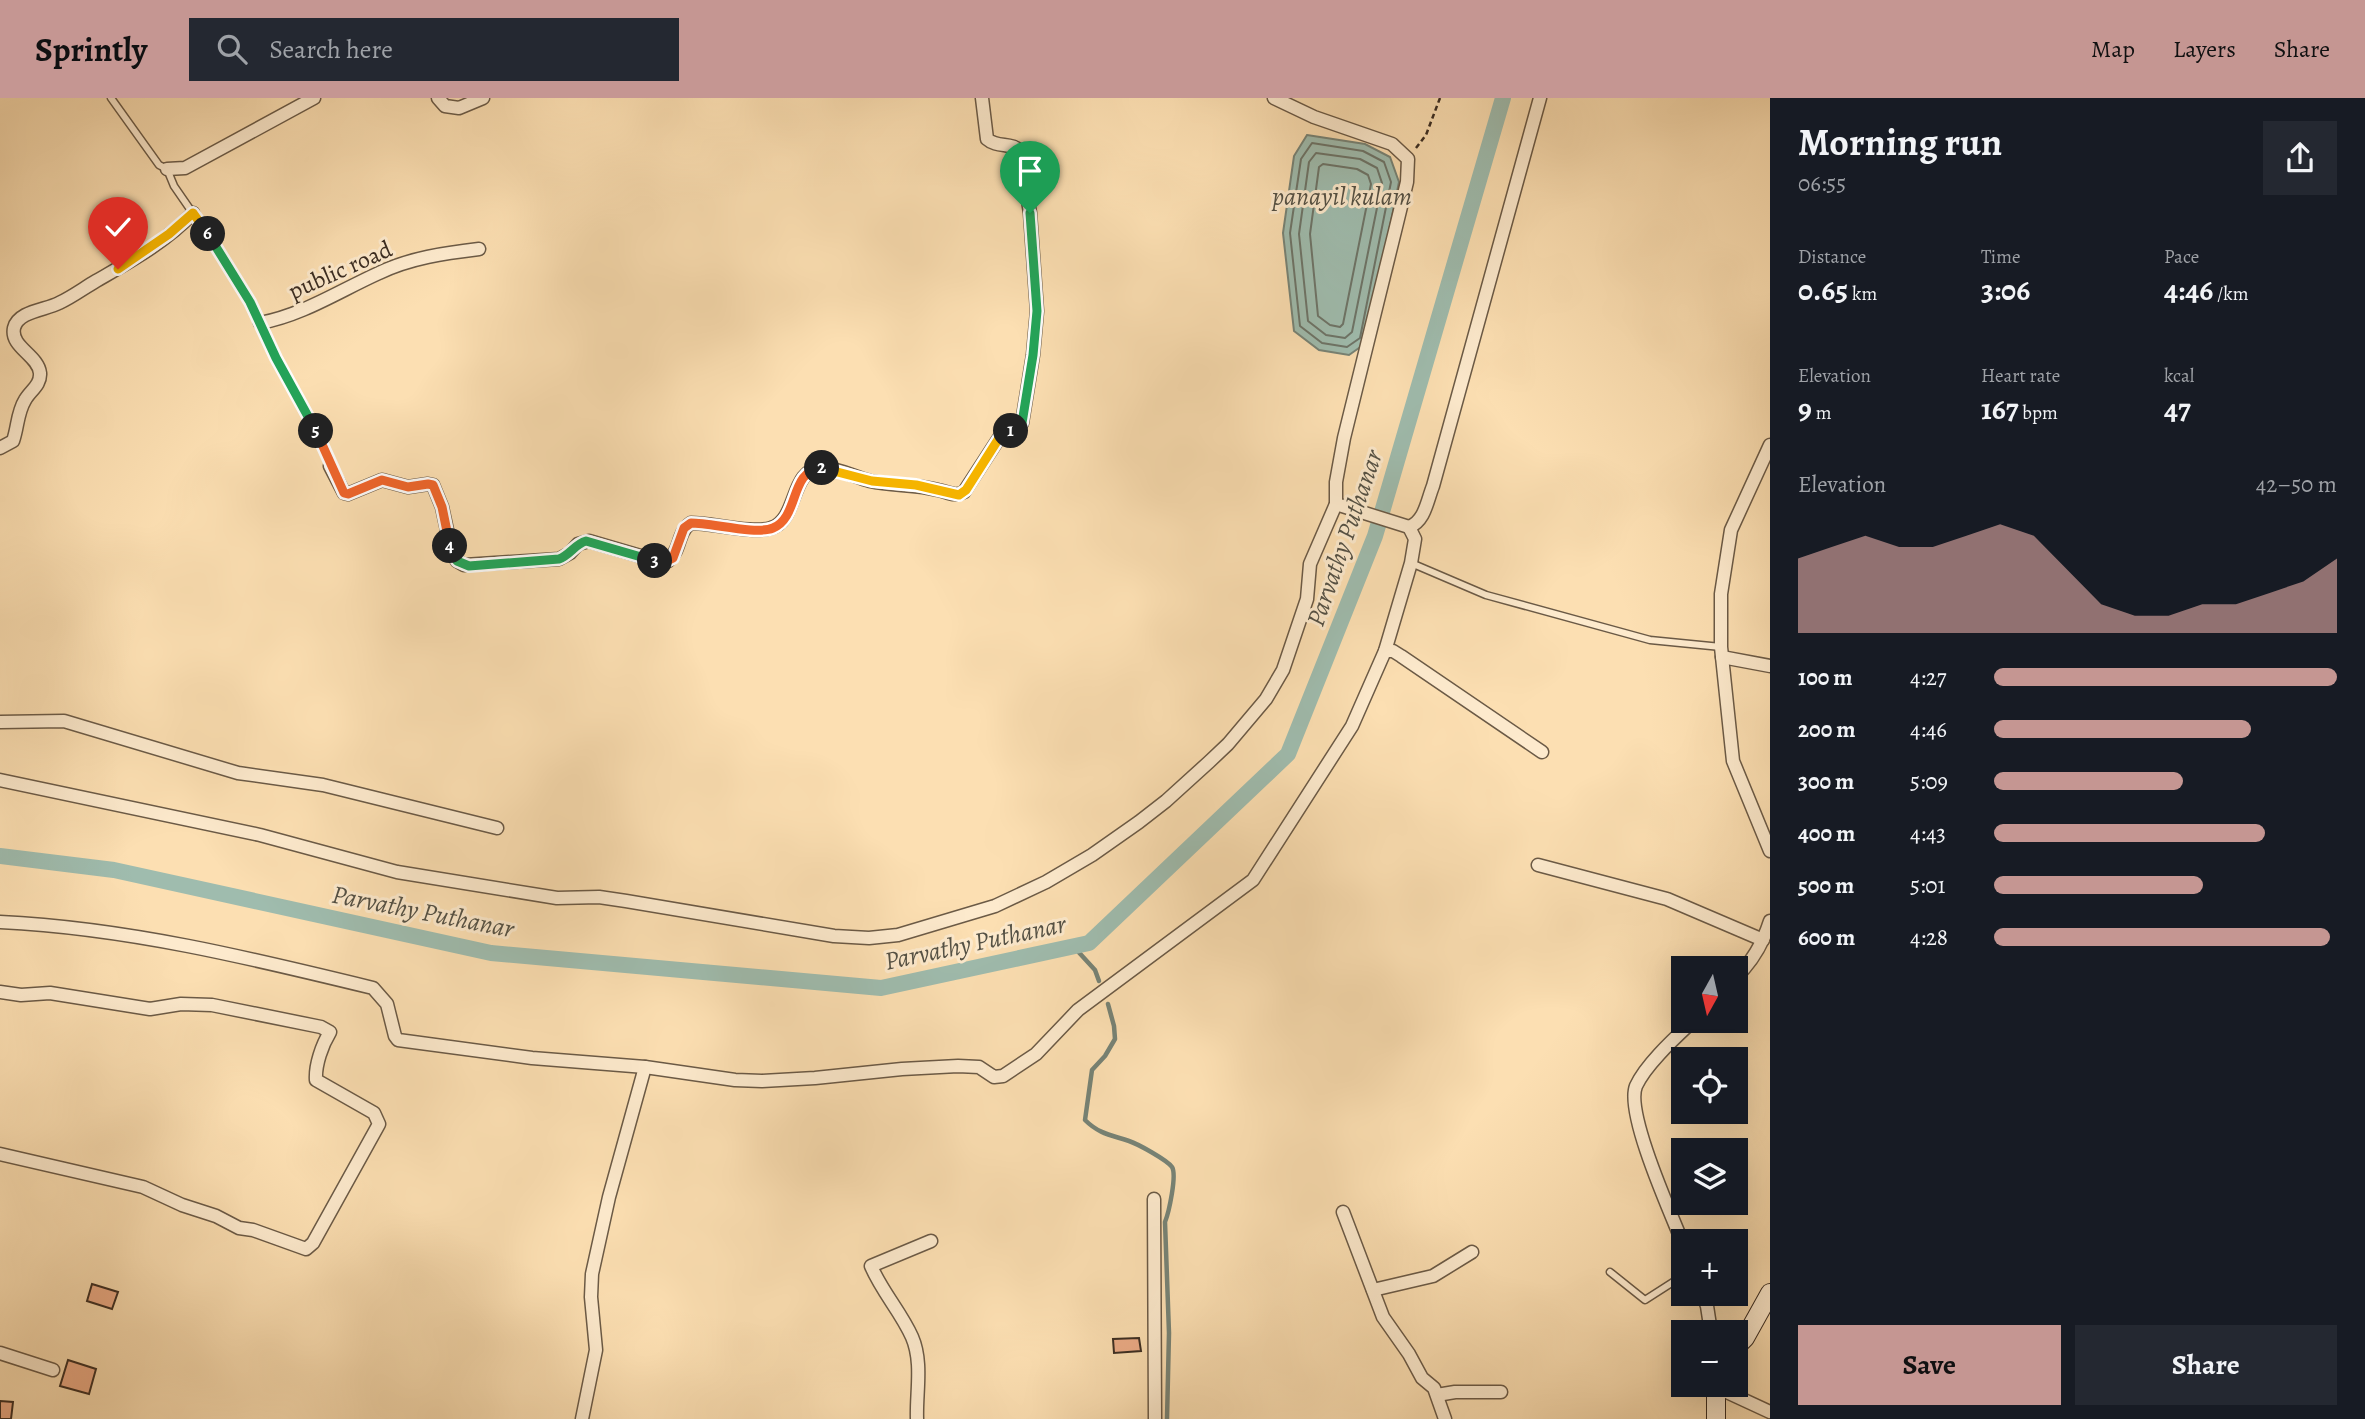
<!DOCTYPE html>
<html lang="en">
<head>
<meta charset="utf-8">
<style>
  :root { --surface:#171b24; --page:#242831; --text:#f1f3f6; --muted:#9ea1a6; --accent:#c59692 }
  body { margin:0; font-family:Alegreya,serif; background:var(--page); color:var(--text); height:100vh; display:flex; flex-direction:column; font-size:26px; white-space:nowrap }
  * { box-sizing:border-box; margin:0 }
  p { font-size:23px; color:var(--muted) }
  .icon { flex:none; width:38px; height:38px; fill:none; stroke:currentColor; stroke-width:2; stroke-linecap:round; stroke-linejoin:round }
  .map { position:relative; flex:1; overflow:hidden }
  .sheet { display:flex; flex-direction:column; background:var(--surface); width:595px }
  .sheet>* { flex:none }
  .needle { width:46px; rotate:188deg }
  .fabs { position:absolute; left:1671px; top:858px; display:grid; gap:14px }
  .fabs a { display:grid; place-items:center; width:77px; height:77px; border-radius:0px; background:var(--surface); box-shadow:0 7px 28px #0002; font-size:35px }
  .pin { position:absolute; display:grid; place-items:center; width:60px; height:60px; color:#fff; margin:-72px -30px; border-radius:50% 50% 50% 0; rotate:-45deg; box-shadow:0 0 7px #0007 }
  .pin .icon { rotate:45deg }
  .km { position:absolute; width:35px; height:35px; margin:-18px; border-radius:50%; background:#222; color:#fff; font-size:19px; line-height:35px; text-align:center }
  .round { display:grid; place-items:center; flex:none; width:74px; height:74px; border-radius:0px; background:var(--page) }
  .headline { display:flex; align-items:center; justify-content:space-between; height:119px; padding:0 28px }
  h1 { font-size:38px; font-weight:600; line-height:52px }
  .metrics { display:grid; grid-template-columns:repeat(3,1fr); gap:10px; height:119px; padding:7px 28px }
  .metrics div { display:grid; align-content:center }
  .metrics b { font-size:30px; font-weight:600 }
  .metrics small { font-size:19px; font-weight:400 }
  .metrics p { font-size:19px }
  .chart { height:196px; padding:14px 28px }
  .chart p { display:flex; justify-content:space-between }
  .chart svg { width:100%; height:126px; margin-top:7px; fill:var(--accent); opacity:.7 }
  .cta { display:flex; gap:14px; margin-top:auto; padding:14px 28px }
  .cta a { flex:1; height:80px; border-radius:0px; background:var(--accent); color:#111; font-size:28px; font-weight:600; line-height:80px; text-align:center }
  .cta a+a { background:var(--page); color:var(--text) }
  ul { padding:0 28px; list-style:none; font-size:23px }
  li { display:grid; grid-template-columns:112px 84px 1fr; align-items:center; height:52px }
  li i { height:18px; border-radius:9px; background:var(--accent) }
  header { display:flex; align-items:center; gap:42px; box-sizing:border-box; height:98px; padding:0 35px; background:var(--accent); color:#111 }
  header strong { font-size:33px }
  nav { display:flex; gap:38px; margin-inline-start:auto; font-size:24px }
  .search { width:490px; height:63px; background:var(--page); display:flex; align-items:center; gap:18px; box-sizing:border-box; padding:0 24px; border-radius:0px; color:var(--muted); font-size:26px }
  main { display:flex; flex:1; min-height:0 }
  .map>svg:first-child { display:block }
  .water { fill:#9fbcae; stroke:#778376; stroke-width:2 }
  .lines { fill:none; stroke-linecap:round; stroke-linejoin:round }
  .shore { stroke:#6d7468; stroke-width:2 }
  .stream { stroke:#778376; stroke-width:4.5 }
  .canal { stroke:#9fbcae; stroke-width:16 }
  .building { fill:#edac87; stroke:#3b2d22; stroke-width:2 }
  .lane-casing { stroke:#6b5a46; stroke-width:9 }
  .street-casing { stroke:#6b5a46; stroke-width:15 }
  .secondary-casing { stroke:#3b2d22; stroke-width:20 }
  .path { stroke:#3b2d22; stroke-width:2.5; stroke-dasharray:5 3.5; stroke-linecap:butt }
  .lane { stroke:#fdeacd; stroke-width:6 }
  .street { stroke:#fdeacd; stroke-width:12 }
  .secondary { stroke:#fdeacd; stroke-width:18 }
  .split-1-casing { stroke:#fff; stroke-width:14 }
  .split-2-casing { stroke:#fff; stroke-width:14 }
  .split-3-casing { stroke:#fff; stroke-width:14 }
  .split-4-casing { stroke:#fff; stroke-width:14 }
  .split-5-casing { stroke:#fff; stroke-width:14 }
  .split-6-casing { stroke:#fff; stroke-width:14 }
  .split-7-casing { stroke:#fff; stroke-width:14 }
  .split-1 { stroke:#22a559; stroke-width:9 }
  .split-2 { stroke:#f5b400; stroke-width:9 }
  .split-3 { stroke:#f0652b; stroke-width:9 }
  .split-4 { stroke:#22a559; stroke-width:9 }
  .split-5 { stroke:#f0652b; stroke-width:9 }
  .split-6 { stroke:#22a559; stroke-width:9 }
  .split-7 { stroke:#f5b400; stroke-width:9 }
  .labels { text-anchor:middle; stroke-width:6; stroke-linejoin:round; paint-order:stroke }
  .street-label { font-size:24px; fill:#3b2d22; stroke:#fdeacd }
  .water-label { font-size:26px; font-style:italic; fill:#545145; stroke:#fdeacd }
</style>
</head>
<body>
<header>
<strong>Sprintly</strong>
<div class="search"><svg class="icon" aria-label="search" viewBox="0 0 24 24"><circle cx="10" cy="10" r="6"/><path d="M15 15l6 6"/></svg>Search here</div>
<nav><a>Map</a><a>Layers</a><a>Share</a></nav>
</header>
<main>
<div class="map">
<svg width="1770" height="1321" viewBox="0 0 1770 1321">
  <rect width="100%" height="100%" fill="#fcdfb2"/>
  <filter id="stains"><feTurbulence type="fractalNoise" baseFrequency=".00286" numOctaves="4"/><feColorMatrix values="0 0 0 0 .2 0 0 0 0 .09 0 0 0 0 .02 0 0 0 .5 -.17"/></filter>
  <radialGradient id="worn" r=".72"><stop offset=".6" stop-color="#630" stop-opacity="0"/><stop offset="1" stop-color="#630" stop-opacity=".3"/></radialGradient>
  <polygon class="water" points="1307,37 1365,46 1390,59 1399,84 1366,245 1349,257 1319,252 1294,233 1283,135 1294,58"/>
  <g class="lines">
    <g class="shore">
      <polygon points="1312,45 1363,53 1384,64 1391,84 1360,240 1347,249 1322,245 1300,228 1290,135 1301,61"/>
      <polygon points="1316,55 1360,61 1377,70 1382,85 1352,234 1345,240 1326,237 1308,223 1299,136 1309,64"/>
      <polygon points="1323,66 1357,71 1368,77 1371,86 1343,226 1340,229 1330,227 1318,218 1310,136 1319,69"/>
    </g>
    <g class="stream">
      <polyline points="1073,848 1095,872 1099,883"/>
      <path d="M1108 906 1114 928 1115 941 1105 958 1092 972 1085 1022C1099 1036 1111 1037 1129 1043 1138 1046 1167 1062 1172 1069 1177 1077 1169 1114 1165 1124L1169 1235 1167 1321"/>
    </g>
    <polyline class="canal" points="0,758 114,772 491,855 881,890 1089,845 1288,656 1375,438 1503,0"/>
  </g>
  <g class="building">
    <polygon points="92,1186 118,1194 112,1211 87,1203"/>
    <polygon points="1139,1240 1141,1253 1114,1255 1113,1241"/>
    <polygon points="68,1262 96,1271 89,1296 60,1288"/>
    <polygon points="0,1303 13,1304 11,1321 0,1321"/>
  </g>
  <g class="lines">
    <g class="lane-casing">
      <g id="lane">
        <polyline points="111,0 159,67 167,71 174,88 212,143 250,204 276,260 314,327 330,368"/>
        <polyline points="1411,465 1486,497 1650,542 1721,549"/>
        <polyline points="1610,1174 1645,1202 1684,1177"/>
      </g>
    </g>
    <g class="street-casing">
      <g id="street">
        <polyline points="438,0 445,8 459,10 483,0"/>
        <polyline points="167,71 185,70 314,0"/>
        <path d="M260 225C303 217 339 193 379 175 410 160 445 155 479 151"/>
        <polyline points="1770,347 1731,432 1721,496 1721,549 1733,663 1770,753"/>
        <path d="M0 350 13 343C18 329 17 315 25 302 30 293 41 287 40 275 38 257 10 249 14 230 18 213 46 212 59 205 72 199 84 190 96 183 129 164 166 144 193 115"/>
        <path d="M330 368 344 395 348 396 382 382 408 389 428 386 433 387 442 409 452 455 457 463 464 467 559 461 570 455 578 446 589 443 654 462 668 463C681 453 677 434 691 425 712 425 753 436 771 430 799 422 789 369 823 370 838 370 855 379 870 383 892 388 916 386 938 392 948 394 955 399 964 394L1001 337 1018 330 1022 325 1033 257 1037 213 1030 115 1020 53C1012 44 997 50 987 41L982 0"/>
        <polyline points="1336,406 1409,429"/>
        <polyline points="1385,553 1393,553 1401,558 1542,654"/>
        <polyline points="1722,559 1770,568"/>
        <polyline points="0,624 64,623 238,675 323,687 497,730"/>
        <polyline points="0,682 260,737 397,774 557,800 599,799 626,803 834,838 869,840 898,837 995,808 1046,784 1092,757 1139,724 1166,703 1209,664 1228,646 1266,601 1283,572 1307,501 1310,466 1336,406 1336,384 1344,340 1397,125 1407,84 1408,61 1392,46 1314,19 1274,0"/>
        <polyline points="1538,767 1667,801 1763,842"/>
        <path d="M0 824C127 830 250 860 373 890L387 906 395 938 398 942 413 944 532 960 645 969 735 982 762 983 815 980 902 971 958 968 979 969 994 979 1003 978 1036 956 1078 912 1253 782 1352 628 1385 553 1411 465 1415 441 1409 429C1425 423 1427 403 1433 388L1540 0"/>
        <path d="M1736 879C1753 863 1763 845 1770 823"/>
        <path d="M0 894 21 897 50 895 150 911 181 906 212 907 321 929 330 934C322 947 315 967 316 982L374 1015 379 1026 313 1145 306 1151 253 1132 239 1130 216 1118 182 1107 143 1089 0 1056"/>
        <polyline points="1154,1101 1155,1321"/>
        <polyline points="1343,1114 1383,1219 1409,1256 1422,1280 1434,1290 1445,1321"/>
        <path d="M1684 1148C1672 1118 1625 1015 1636 988 1646 966 1676 939 1694 922"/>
        <polyline points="1373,1192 1433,1178 1472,1154"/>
        <polyline points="1702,1195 1707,1208 1711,1234"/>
        <polyline points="0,1255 53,1272"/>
        <polyline points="1716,1289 1770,1314"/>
        <polyline points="1437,1297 1455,1294 1501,1294"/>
        <polyline points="582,1321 596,1252 591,1199 592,1176 609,1099 645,969"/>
        <path d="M917 1321C916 1295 923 1264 912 1239 901 1214 882 1194 871 1168L931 1143"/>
      </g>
    </g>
    <g class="secondary-casing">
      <g id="secondary">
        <polyline points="1736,1249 1745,1240 1770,1195"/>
        <polyline points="1716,1321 1716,1286"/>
      </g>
    </g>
    <polyline class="path" points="1416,50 1426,37 1440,0"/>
    <use href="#lane" class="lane"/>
    <use href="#street" class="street"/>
    <use href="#secondary" class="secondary"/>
  </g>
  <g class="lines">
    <g class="split-1-casing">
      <polyline id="split-1" points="1011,333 1018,330 1022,325 1033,257 1037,213 1030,115"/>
    </g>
    <g class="split-2-casing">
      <polyline id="split-2" points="822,370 872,383 916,387 959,397 966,392 1001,337 1011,333"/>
    </g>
    <g class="split-3-casing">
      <path id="split-3" d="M655 463 665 464 673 460 684 430 691 425C712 425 756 437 773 430 800 419 789 372 822 370"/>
    </g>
    <g class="split-4-casing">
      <path id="split-4" d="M450 448 457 463 469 468 559 461C570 457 575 446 586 443L655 463"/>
    </g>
    <g class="split-5-casing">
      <polyline id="split-5" points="316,333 344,395 348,396 382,382 408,389 428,386 433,387 442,409 450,448"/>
    </g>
    <g class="split-6-casing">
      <polyline id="split-6" points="208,136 250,204 276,260 316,333"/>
    </g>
    <g class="split-7-casing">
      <polyline id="split-7" points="118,171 169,136 193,115 208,136"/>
    </g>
    <use href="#split-1" class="split-1"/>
    <use href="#split-2" class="split-2"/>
    <use href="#split-3" class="split-3"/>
    <use href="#split-4" class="split-4"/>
    <use href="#split-5" class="split-5"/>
    <use href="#split-6" class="split-6"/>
    <use href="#split-7" class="split-7"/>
  </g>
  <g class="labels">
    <g class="street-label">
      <text transform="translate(340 172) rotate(-24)" y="8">public road</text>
    </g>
    <g class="water-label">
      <text x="1342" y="107">panayil kulam</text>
      <text transform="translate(1344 440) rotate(-71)" y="9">Parvathy Puthanar</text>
      <text transform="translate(423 813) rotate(11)" y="9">Parvathy Puthanar</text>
      <text transform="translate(975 844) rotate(-12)" y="9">Parvathy Puthanar</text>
    </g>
  </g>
  <rect width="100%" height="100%" filter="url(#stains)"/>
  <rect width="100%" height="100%" fill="url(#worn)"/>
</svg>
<div class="fabs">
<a><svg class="needle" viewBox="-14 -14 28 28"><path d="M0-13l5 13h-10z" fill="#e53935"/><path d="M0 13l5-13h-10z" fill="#9ea1a6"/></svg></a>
<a><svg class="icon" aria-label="locate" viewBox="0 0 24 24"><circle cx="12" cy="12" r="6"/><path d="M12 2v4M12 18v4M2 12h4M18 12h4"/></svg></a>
<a><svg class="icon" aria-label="layers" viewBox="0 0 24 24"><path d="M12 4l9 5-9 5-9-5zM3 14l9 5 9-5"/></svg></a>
<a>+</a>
<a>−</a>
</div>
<div class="pin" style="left:1030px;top:115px;background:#1e9e55"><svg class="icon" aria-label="arrive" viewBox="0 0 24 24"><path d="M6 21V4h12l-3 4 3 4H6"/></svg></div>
<div class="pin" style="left:118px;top:171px;background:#d93025"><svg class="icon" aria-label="check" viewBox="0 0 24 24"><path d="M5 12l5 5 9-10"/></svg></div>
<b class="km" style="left:1011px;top:333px">1</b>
<b class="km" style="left:822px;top:370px">2</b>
<b class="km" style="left:655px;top:463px">3</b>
<b class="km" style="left:450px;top:448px">4</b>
<b class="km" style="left:316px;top:333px">5</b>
<b class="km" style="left:208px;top:136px">6</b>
</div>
<section class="sheet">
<div class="headline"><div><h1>Morning run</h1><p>06:55</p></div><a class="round"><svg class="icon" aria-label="share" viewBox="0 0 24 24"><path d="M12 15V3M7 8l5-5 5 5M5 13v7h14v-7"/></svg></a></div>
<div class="metrics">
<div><p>Distance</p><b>0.65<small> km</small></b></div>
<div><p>Time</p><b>3:06</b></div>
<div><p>Pace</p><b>4:46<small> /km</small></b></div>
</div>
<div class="metrics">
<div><p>Elevation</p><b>9<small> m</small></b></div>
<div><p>Heart rate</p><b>167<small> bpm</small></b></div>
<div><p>kcal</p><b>47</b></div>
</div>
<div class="chart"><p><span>Elevation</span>42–50 m</p>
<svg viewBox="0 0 160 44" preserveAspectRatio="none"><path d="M0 44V18L10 14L20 10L30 14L40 14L50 10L60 6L70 10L80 22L90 34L100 38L110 38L120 34L130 34L140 30L150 26L160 18V44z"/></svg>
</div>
<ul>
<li><b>100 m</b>4:27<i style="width:100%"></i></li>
<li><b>200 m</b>4:46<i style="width:75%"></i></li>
<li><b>300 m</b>5:09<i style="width:55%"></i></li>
<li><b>400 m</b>4:43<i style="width:79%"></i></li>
<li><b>500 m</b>5:01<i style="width:61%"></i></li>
<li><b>600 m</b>4:28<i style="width:98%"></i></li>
</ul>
<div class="cta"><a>Save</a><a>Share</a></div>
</section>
</main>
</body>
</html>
